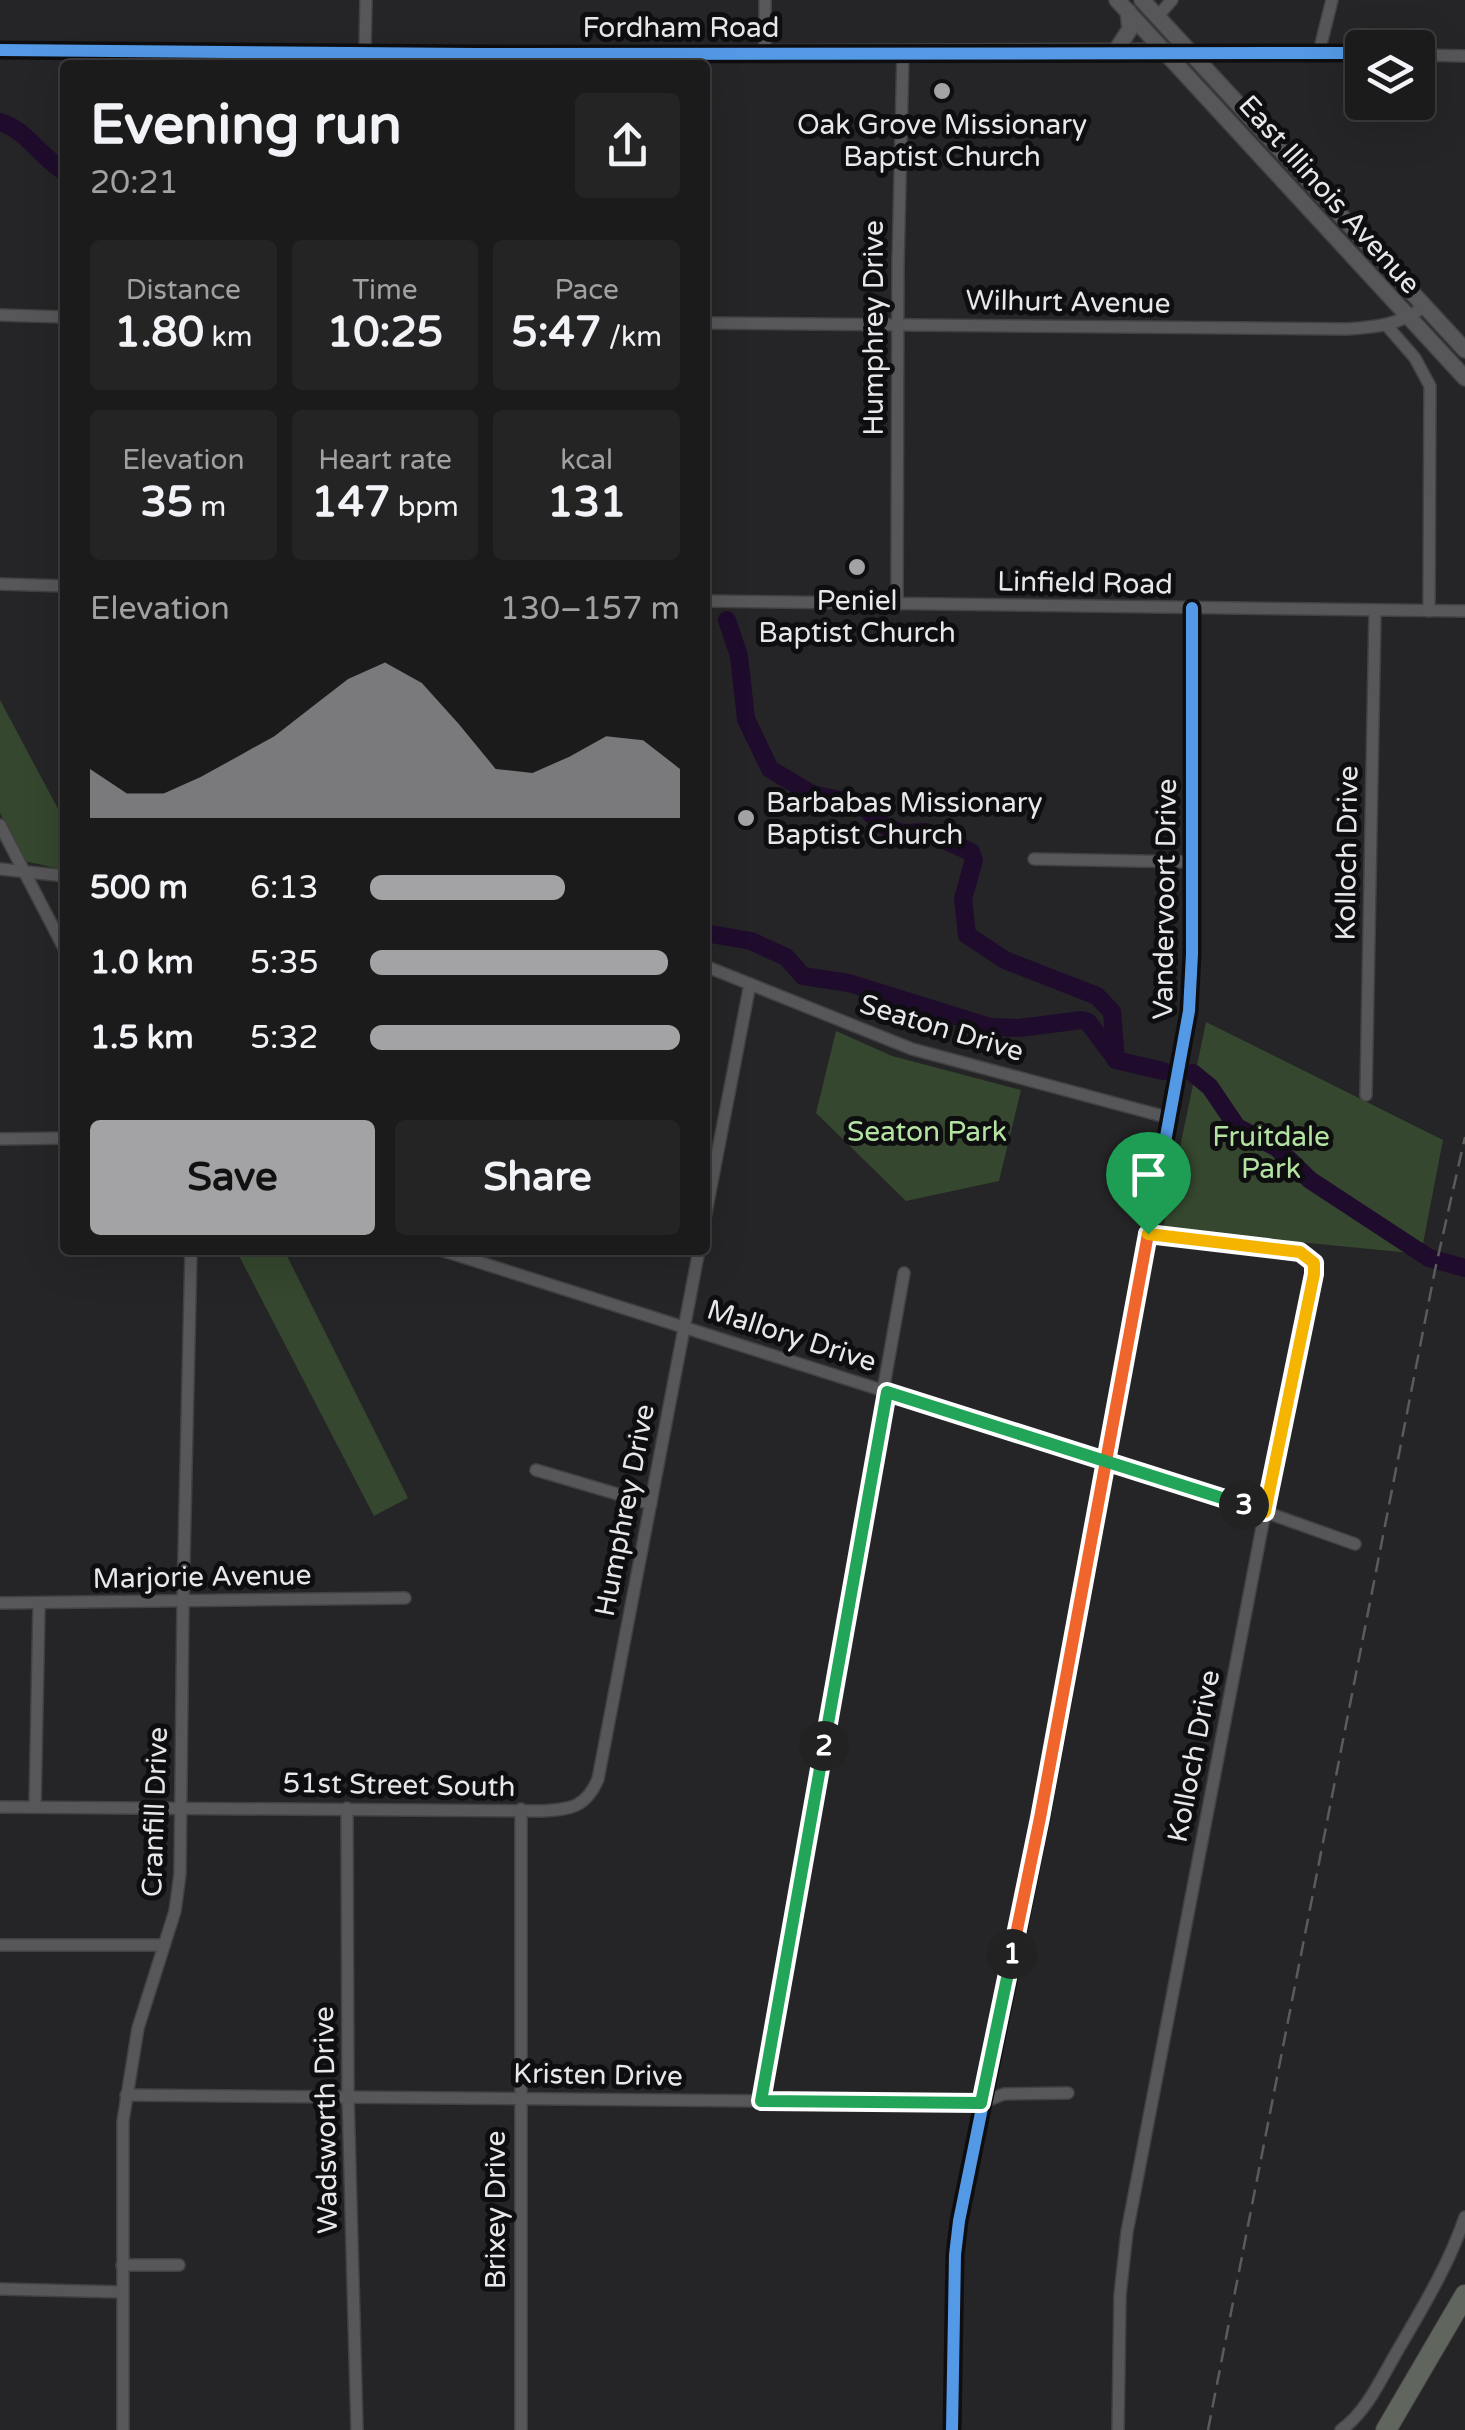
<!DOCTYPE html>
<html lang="en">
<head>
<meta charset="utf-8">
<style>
  :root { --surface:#1c1b1c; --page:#252425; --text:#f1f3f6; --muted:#a0a1a3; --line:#3a393b; --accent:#a3a2a4 }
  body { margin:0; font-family:"Varela Round",sans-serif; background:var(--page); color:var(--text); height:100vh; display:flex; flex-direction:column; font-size:38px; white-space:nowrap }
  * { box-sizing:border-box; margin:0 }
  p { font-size:32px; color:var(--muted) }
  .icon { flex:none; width:55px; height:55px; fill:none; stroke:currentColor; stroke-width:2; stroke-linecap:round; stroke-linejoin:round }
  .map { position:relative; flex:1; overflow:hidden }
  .sheet { position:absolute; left:60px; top:60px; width:650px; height:1195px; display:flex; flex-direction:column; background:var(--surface); border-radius:10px; box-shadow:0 10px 40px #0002,0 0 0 2px var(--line) }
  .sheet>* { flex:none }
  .buttons { position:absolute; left:1345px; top:30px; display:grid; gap:20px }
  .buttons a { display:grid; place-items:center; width:90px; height:90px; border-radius:10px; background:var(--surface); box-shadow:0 10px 40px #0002,0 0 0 2px var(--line); font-size:50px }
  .pin { position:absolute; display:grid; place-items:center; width:85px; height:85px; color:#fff; margin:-102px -42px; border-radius:50% 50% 50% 0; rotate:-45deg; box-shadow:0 0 10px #0007 }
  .pin .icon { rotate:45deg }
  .km { position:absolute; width:50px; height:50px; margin:-25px; border-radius:50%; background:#222; color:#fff; font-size:28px; line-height:50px; text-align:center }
  .round { display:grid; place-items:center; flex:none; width:105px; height:105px; border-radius:10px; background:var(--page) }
  .overview { display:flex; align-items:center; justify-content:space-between; height:170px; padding:0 30px }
  h1 { font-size:55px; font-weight:700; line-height:75px }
  .stats { display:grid; grid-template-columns:repeat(3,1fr); gap:15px; height:170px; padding:10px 30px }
  .stats div { display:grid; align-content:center; border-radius:10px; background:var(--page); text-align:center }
  .stats b { font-size:42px; font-weight:700 }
  .stats small { font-size:28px; font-weight:400 }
  .stats p { font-size:28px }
  .chart { height:280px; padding:20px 30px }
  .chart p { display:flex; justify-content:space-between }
  .chart svg { width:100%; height:180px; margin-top:10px; fill:var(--accent); opacity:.7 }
  .button { display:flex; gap:20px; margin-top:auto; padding:20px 30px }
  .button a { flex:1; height:115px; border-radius:10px; background:var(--accent); color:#111; font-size:40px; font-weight:700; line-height:115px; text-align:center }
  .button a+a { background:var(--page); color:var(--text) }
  ul { padding:0 30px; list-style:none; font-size:32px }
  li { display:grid; grid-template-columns:160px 120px 1fr; align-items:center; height:75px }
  li i { height:25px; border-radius:12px; background:var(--accent) }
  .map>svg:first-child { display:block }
  .green { fill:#35472e }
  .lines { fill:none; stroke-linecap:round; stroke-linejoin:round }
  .river { stroke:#1f0c2d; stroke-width:18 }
  .street-casing { stroke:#414142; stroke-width:14 }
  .secondary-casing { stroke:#414142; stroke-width:18 }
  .highway-casing { stroke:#414142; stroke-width:22 }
  .street { stroke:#575658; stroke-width:11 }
  .secondary { stroke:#575658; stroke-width:15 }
  .highway { stroke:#60655d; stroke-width:20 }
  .rail { stroke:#5c5b5c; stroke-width:2.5; stroke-dasharray:15 8; stroke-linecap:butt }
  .cycleway-casing { stroke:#0e0d0f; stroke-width:19 }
  .cycleway { stroke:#5399e6; stroke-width:12 }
  .split-1-casing { stroke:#fff; stroke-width:20 }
  .split-2-casing { stroke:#fff; stroke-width:20 }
  .split-3-casing { stroke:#fff; stroke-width:20 }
  .split-4-casing { stroke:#fff; stroke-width:20 }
  .split-1 { stroke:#f0652b; stroke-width:12 }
  .split-2 { stroke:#22a559; stroke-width:12 }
  .split-3 { stroke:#22a559; stroke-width:12 }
  .split-4 { stroke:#f5b400; stroke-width:12 }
  .poi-dot { fill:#a3a2a4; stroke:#0e0d0f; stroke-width:4 }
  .labels { text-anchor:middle; stroke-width:10; stroke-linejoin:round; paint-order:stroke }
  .street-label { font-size:28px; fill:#e7e6e8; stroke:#0e0d0f }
  .poi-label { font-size:28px; fill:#e7e6e8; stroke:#0e0d0f }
  .park-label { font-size:28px; fill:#b4e3a1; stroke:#0e0d0f }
</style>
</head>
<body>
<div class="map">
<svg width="1465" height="2430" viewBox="0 0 1465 2430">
  <rect width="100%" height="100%" fill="#252426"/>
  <g class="green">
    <polygon points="0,700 65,822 65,870 24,861 0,813"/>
    <polygon points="1206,1022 1443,1140 1421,1254 1163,1229"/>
    <polygon points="836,1031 892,1056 1021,1090 999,1181 906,1201 816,1113"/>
    <polygon points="236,1250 284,1250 408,1498 374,1516"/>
  </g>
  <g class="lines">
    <g class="river">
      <path d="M0 122C27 130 41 158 65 172"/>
      <polyline points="727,620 739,656 746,719 770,769 812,794 862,805 882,825 902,833 926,832 971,852 974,860 963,899 967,935 1005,960 1097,996 1112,1012 1116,1060 1163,1071"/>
      <polyline points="705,933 751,941 786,957 803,976 849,983 990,1027 1019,1028 1082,1020 1088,1022 1115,1058"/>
      <polyline points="1193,1073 1210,1087 1237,1127 1277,1148 1310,1180 1429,1258 1465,1268"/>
    </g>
    <g class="street-casing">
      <g id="street">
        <polyline points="1158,16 1172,0"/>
        <polyline points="365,51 366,0"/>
        <polyline points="1189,51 1362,53"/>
        <polyline points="1319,52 1332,0"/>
        <polyline points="765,53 765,0"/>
        <polyline points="1418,55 1465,56"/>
        <polyline points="0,315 65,317"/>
        <path d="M705 323 1347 329C1378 327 1399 325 1425 306"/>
        <polyline points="1388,327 1415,358 1430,386 1429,611"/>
        <polyline points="0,584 65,586"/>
        <polyline points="705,601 1465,611"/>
        <polyline points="897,605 898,264 903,52"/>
        <polyline points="0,825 65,950"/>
        <polyline points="1034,859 1192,862"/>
        <polyline points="0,869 65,876"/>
        <polyline points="705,966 912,1049 1170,1118"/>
        <polyline points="1366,1095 1375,612"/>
        <polyline points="0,1139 65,1138"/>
        <polyline points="705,1218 750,984"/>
        <polyline points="441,1250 1265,1512 1355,1544"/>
        <polyline points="883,1391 904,1273"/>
        <polyline points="536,1470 651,1504"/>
        <polyline points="0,1603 405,1598"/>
        <path d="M0 1807 543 1811C572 1809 586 1807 598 1779L699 1250"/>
        <polyline points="35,1807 39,1605"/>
        <polyline points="347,1808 348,2096 357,2430"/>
        <polyline points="521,1809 521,2430"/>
        <polyline points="0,1945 164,1945"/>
        <polyline points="126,2095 981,2103 1004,2094 1068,2093"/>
        <polyline points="761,2101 887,1393"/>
        <polyline points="122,2265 179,2265"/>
        <polyline points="0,2289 122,2292"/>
        <polyline points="123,2430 123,2121 138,2028 175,1911 180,1874 183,1601 191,1250"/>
        <polyline points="952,2430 955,2255 959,2221 1041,1818 1189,1011 1192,954 1192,608"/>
        <polyline points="1118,2430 1120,2295 1127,2232 1265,1512 1314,1273 1313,1263 1299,1252 1148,1234"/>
        <path d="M1341 2430C1366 2412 1380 2381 1395 2355 1421 2310 1448 2267 1465 2217"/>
      </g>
    </g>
    <g class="secondary-casing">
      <g id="secondary">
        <polyline points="1117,0 1465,378"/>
        <polyline points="1142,0 1465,350"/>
        <polyline points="0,50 477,54 1189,51"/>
        <polyline points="1115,52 1130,29 1128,11"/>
      </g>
    </g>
    <g class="highway-casing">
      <polyline id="highway" points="1386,2430 1465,2295"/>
    </g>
    <use href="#street" class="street"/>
    <use href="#secondary" class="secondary"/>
    <use href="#highway" class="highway"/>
    <polyline class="rail" points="1208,2430 1435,1270 1465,1137"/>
    <g class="cycleway-casing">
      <g id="cycleway">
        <polyline points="0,50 477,54 1362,53"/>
        <polyline points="952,2430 955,2255 959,2221 1041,1818 1189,1011 1192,954 1192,608"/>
      </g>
    </g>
    <use href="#cycleway" class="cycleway"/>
  </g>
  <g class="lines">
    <g class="split-1-casing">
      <polyline id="split-1" points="1012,1954 1040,1818 1148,1234"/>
    </g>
    <g class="split-2-casing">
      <polyline id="split-2" points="824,1746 761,2101 981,2103 1012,1954"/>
    </g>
    <g class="split-3-casing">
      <polyline id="split-3" points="824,1746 887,1392 1244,1505"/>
    </g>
    <g class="split-4-casing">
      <polyline id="split-4" points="1148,1234 1300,1252 1314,1263 1314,1274 1265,1512 1244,1505"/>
    </g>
    <use href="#split-1" class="split-1"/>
    <use href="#split-2" class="split-2"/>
    <use href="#split-3" class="split-3"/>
    <use href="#split-4" class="split-4"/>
  </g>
  <g class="poi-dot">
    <circle cx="942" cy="91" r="10"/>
    <circle cx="857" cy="567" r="10"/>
    <circle cx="746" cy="818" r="10"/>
  </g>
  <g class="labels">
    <g class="street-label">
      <text x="681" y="37">Fordham Road</text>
      <text transform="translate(1330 194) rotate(48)" y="10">East Illinois Avenue</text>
      <text transform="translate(1068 301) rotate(1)" y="10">Wilhurt Avenue</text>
      <text transform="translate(873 328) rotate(-90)" y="10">Humphrey Drive</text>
      <text transform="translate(1085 582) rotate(1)" y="10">Linfield Road</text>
      <text transform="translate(1346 853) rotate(-89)" y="10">Kolloch Drive</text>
      <text transform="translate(1164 899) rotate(-89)" y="10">Vandervoort Drive</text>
      <text transform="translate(942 1027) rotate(17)" y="10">Seaton Drive</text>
      <text transform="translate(792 1335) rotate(18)" y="10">Mallory Drive</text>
      <text transform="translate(624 1510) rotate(-79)" y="10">Humphrey Drive</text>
      <text transform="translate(202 1576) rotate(-1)" y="10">Marjorie Avenue</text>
      <text transform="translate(1193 1756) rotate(-79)" y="10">Kolloch Drive</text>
      <text transform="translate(399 1784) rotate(1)" y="10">51st Street South</text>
      <text transform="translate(154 1812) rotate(-88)" y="10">Cranfill Drive</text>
      <text transform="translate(598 2074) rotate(1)" y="10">Kristen Drive</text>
      <text transform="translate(325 2120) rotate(-91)" y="10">Wadsworth Drive</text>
      <text transform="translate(495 2210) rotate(-90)" y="10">Brixey Drive</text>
    </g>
    <g class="poi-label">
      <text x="942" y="134">Oak Grove Missionary<tspan x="942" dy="32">Baptist Church</tspan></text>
      <text x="857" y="610">Peniel<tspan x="857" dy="32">Baptist Church</tspan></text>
      <text x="766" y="812" text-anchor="start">Barbabas Missionary<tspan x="766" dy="32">Baptist Church</tspan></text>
    </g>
    <g class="park-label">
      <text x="927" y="1141">Seaton Park</text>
      <text x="1271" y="1146">Fruitdale<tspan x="1271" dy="32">Park</tspan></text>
    </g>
  </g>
</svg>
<div class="buttons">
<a><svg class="icon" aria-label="layers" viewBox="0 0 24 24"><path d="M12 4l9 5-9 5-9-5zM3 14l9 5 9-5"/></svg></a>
</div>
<div class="pin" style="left:1148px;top:1234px;background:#1e9e55"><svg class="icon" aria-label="arrive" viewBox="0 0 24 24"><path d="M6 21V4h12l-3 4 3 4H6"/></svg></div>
<b class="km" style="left:1012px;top:1954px">1</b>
<b class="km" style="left:824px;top:1746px">2</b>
<b class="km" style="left:1244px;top:1505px">3</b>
<section class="sheet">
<div class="overview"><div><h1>Evening run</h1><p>20:21</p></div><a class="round"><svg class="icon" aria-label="share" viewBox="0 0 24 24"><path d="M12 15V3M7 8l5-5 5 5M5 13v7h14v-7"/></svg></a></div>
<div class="stats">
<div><p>Distance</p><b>1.80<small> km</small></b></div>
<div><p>Time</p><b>10:25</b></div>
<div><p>Pace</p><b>5:47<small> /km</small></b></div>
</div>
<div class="stats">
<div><p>Elevation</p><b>35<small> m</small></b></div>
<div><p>Heart rate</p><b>147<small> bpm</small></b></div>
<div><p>kcal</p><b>131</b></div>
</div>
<div class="chart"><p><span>Elevation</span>130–157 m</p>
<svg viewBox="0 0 160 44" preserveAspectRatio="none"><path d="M0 44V32L10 38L20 38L30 34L40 29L50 24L60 17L70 10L80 6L90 11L100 21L110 32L120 33L130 29L140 24L150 25L160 32V44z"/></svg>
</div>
<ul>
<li><b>500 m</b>6:13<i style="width:63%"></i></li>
<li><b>1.0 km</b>5:35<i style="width:96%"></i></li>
<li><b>1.5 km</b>5:32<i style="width:100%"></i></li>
</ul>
<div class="button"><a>Save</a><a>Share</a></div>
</section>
</div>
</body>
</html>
